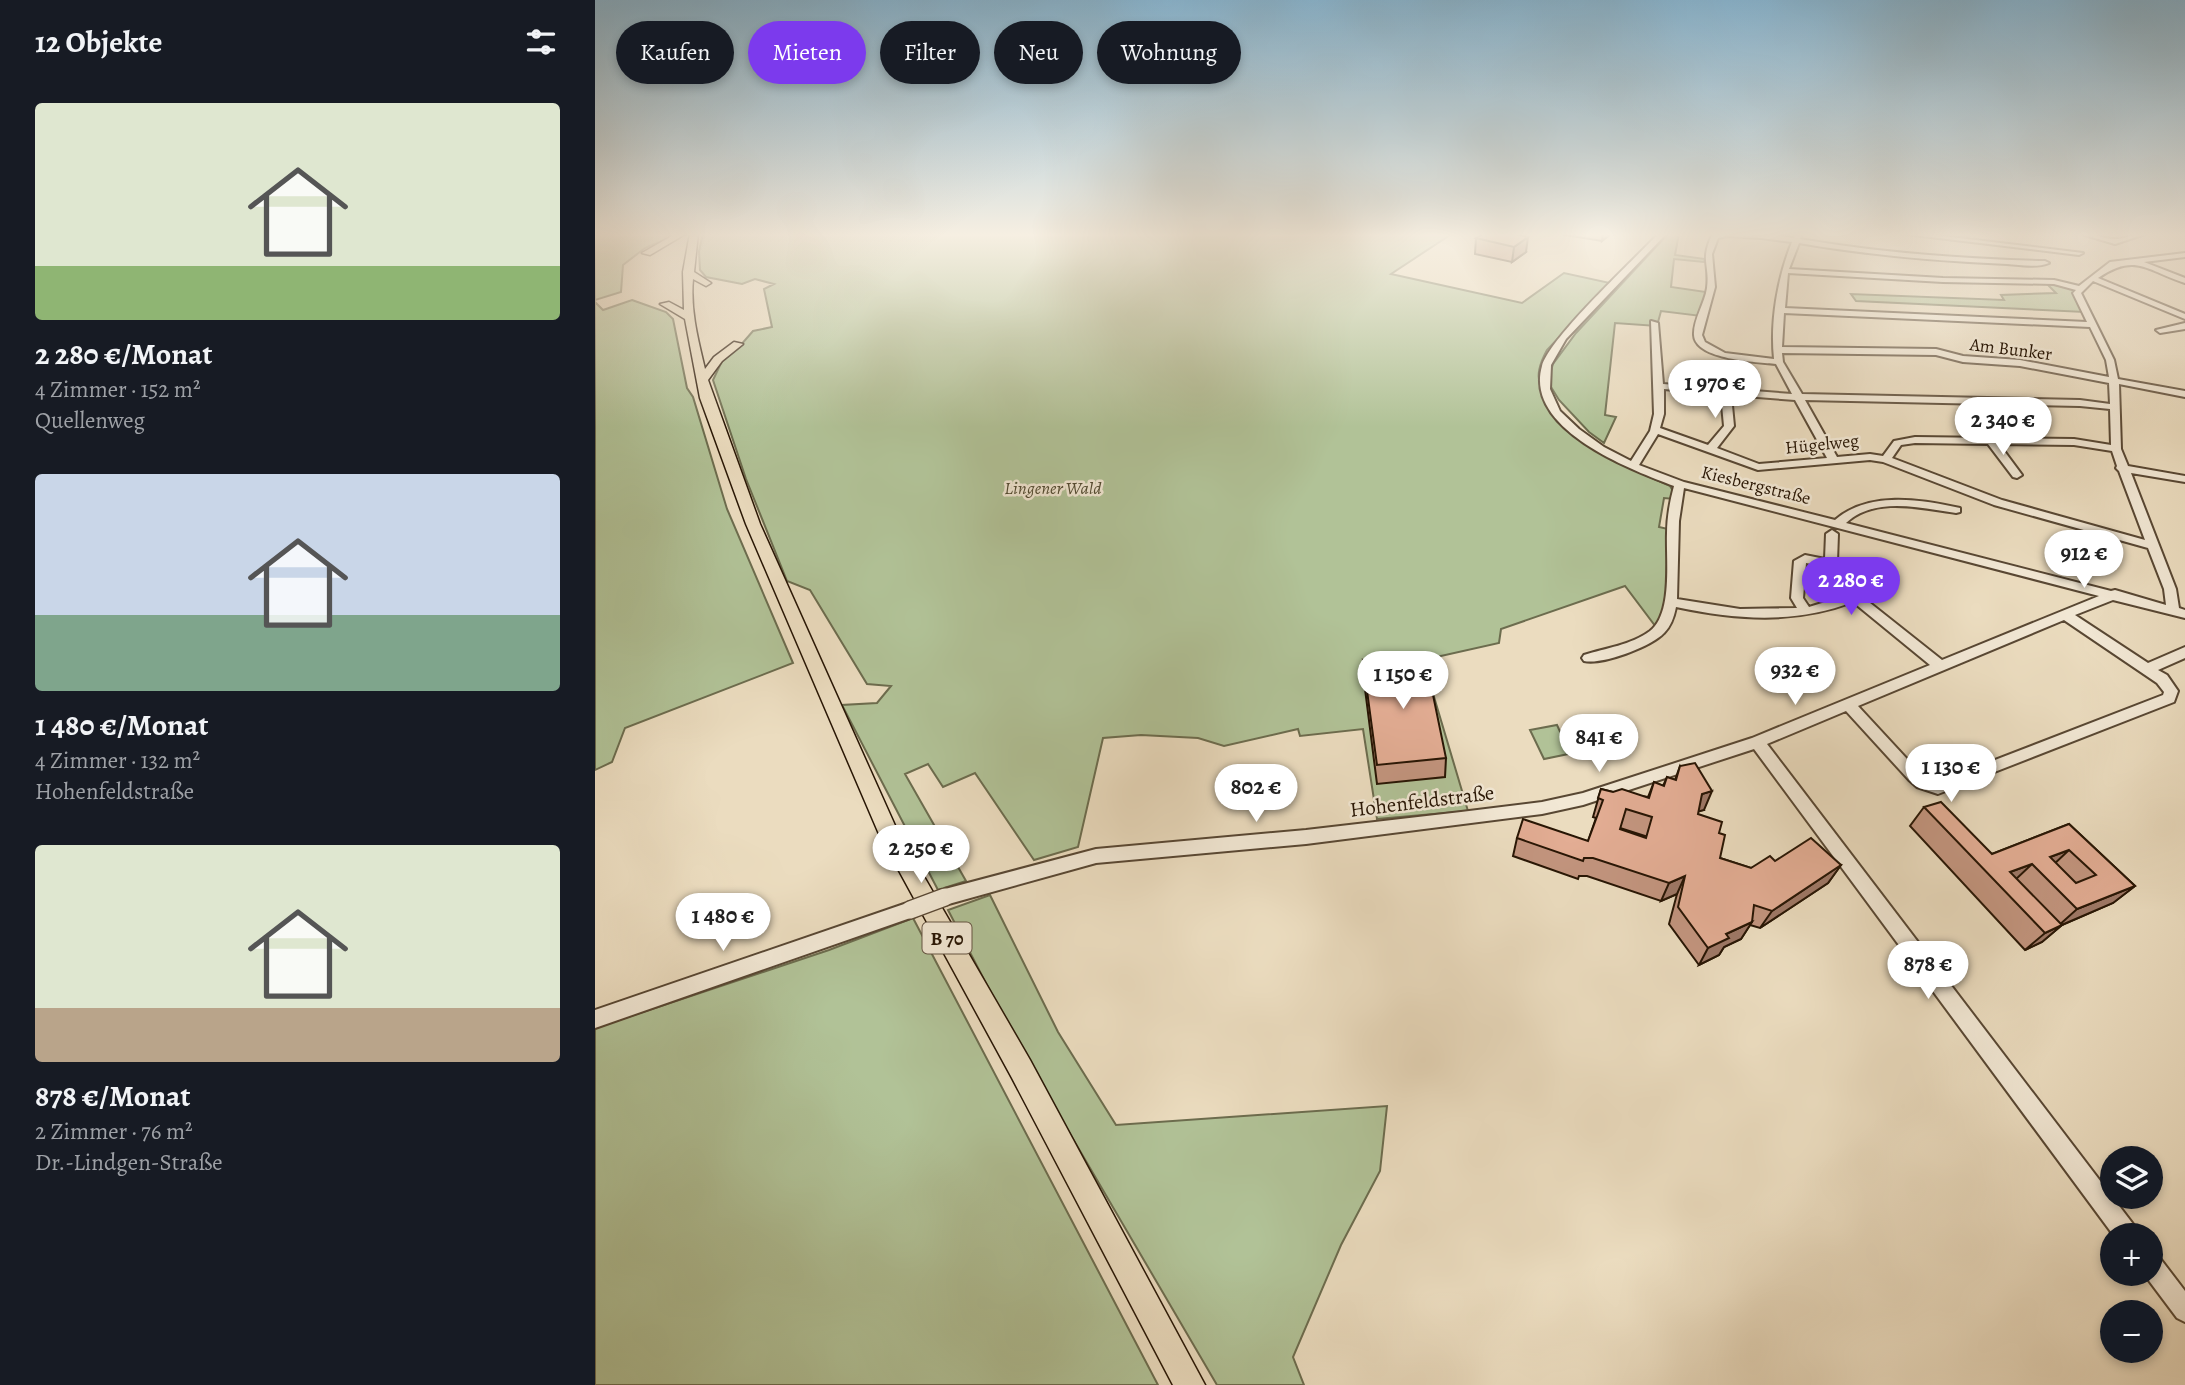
<!DOCTYPE html>
<html lang="de">
<head>
<meta charset="utf-8">
<style>
  body { margin:0; font-family:Alegreya,serif; background:#20242c; color:#f1f3f6; height:100vh; display:flex; flex-direction:column; font-size:26px; white-space:nowrap }
  * { box-sizing:border-box; margin:0 }
  p { font-size:23px; color:#9ea1a6 }
  .icon { flex:none; width:38px; height:38px; fill:none; stroke:currentColor; stroke-width:2; stroke-linecap:round; stroke-linejoin:round }
  .map { position:relative; flex:1; overflow:hidden }
  .panel { display:flex; flex-direction:column; background:#171b24; width:595px }
  .panel>* { flex:none }
  .guide { position:absolute; left:21px; top:21px; width:665px; height:63px; display:flex; gap:14px }
  .buttons { position:absolute; left:1505px; top:1146px; display:grid; gap:14px }
  .buttons a { display:grid; place-items:center; width:63px; height:63px; border-radius:50%; background:#171b24; box-shadow:0 4px 10px #0003; font-size:35px }
  .price { position:absolute; translate:-50% -60px; padding:0 16px; border-radius:24px; background:#fff; color:#222; font-size:23px; line-height:46px; filter:drop-shadow(0 2px 4px #0008) }
  .price::after { content:''; position:absolute; left:50%; top:42px; width:21px; height:16px; margin-left:-10px; background:inherit; clip-path:polygon(0 0,100% 0,50% 100%) }
  .price.selected { background:#7c3aed; color:#fff }
  ul { padding:0; list-style:none }
  li { display:grid; align-content:center; gap:14px; height:371px; padding:0 35px }
  li span { display:grid; place-items:center; height:217px; border-radius:7px; color:#555 }
  li>.icon { margin-inline-start:auto }
  span .icon { width:126px; height:126px; fill:#fffc; stroke-width:1 }
  li b { font-size:30px }
  h2 { display:flex; justify-content:space-between; align-items:center; height:84px; padding:0 35px; font-size:30px }
  .tag { padding:0 24px; border-radius:32px; background:#171b24; box-shadow:0 4px 10px #0003; font-size:24px; line-height:63px }
  .tag.selected { background:#7c3aed; color:#fff }
  main { display:flex; flex:1; min-height:0 }
  .map>svg:first-child { display:block }
</style>
</head>
<body>
<main>
<section class="panel">
<h2>12 Objekte<svg class="icon" aria-label="filters" viewBox="0 0 24 24"><path d="M4 7h16M4 17h16"/><circle cx="9" cy="7" r="2"/><circle cx="15" cy="17" r="2"/></svg></h2>
<ul>
<li><span style="background:linear-gradient(#dfe7d0 75%,#8fb573 0)"><svg class="icon" aria-label="home" viewBox="0 0 24 24"><path d="M3 11l9-7 9 7M6 9v11h12V9"/></svg></span><div><b>2 280 €/Monat</b><p>4 Zimmer · 152 m²</p><p>Quellenweg</p></div></li>
<li><span style="background:linear-gradient(#c9d6e8 65%,#7fa58c 0)"><svg class="icon" aria-label="home" viewBox="0 0 24 24"><path d="M3 11l9-7 9 7M6 9v11h12V9"/></svg></span><div><b>1 480 €/Monat</b><p>4 Zimmer · 132 m²</p><p>Hohenfeldstraße</p></div></li>
<li><span style="background:linear-gradient(#dfe7d0 75%,#b9a48a 0)"><svg class="icon" aria-label="home" viewBox="0 0 24 24"><path d="M3 11l9-7 9 7M6 9v11h12V9"/></svg></span><div><b>878 €/Monat</b><p>2 Zimmer · 76 m²</p><p>Dr.-Lindgen-Straße</p></div></li>
</ul>
</section>
<div class="map">
<svg width="1590" height="1385" viewBox="0 0 1590 1385">
  <rect width="100%" height="100%" fill="#ebdcbf"/>
  <filter id="stains"><feTurbulence type="fractalNoise" baseFrequency=".00286" numOctaves="4"/><feColorMatrix values="0 0 0 0 .2 0 0 0 0 .09 0 0 0 0 .02 0 0 0 .5 -.17"/></filter>
  <radialGradient id="worn" r=".72"><stop offset=".6" stop-color="#630" stop-opacity="0"/><stop offset="1" stop-color="#630" stop-opacity=".3"/></radialGradient>
  <!-- green -->
  <path fill="#b1c297" stroke="#6c6c4e" stroke-width="2" d="M0 233H85L50 248 28 265 26 292 0 300Z
    M108 233H858L796 274 927 303 969 273 1015 283 952 350C945 363 940 376 947 391 953 406 1006 452 1021 461 1038 470 1057 478 1075 486L1080 494 1079 499 1069 498 1064 527 1073 529C1074 557 1083 606 1061 627L1030 586 906 629 904 643 828 660 873 811 782 819 768 729 705 736 703 729 629 746 603 738 546 735 508 738 483 847 439 860 380 773 348 787 333 764 310 774 371 881 343 890 247 705 282 703 296 686 272 684 215 590 192 581 151 479 118 380 128 359 145 346 158 331 177 327 169 289 179 284 160 279 147 284 111 277 105 270 104 251Z
    M1074 233H1084L1080 255 1110 259 1109 262 1079 259 1076 287 1111 292 1106 316 1066 311 1062 326 1020 323 1010 415 1021 417 1009 443 994 432 964 400 956 387 954 377 958 364 981 333Z
    M1451 283 1478 289 1489 312 1261 301 1256 294 1409 300 1406 295 1461 293Z
    M37 300 71 312 78 319 92 388 98 397 132 509 198 663 30 728 17 762 0 770V302L8 310Z
    M1213 571 1242 577V596L1211 589Z
    M962 725 967 736 975 735 983 752 949 759 935 730Z
    M395 895 463 1032 521 1125 792 1106 785 1171 746 1245 698 1357 709 1385H622L423 1045 353 910Z
    M318 918 563 1385H0V1028L234 950Z"/>
  <g fill="none" stroke-linecap="round" stroke-linejoin="round">
    <!-- minor casing -->
    <g stroke="#584733" stroke-width="4">
      <path id="minor" d="M1064 233H1072L971 339 956 365 955 389 965 411 984 429 1009 447 1036 461 1055 431 1059 414 1056 321 1063 323 1068 384 1197 394 1181 364C1163 362 1100 360 1099 335 1098 320 1110 303 1112 288 1115 264 1105 261 1117 235 1144 229 1172 234 1199 238L1201 233H1207L1205 239C1286 253 1368 259 1450 261L1454 263C1443 268 1424 265 1412 264 1342 261 1273 255 1204 243L1194 269 1348 278 1459 280 1484 286 1515 262 1590 253V257L1549 262 1590 278V283C1552 271 1541 252 1503 278L1590 314V319L1498 281 1486 293 1519 360 1523 379 1590 391V397L1524 384 1526 449 1533 466 1590 476V482L1536 473 1581 589 1584 608 1590 610V618L1518 600 1480 615 1553 663 1590 647V658L1563 670 1572 675 1583 691 1579 702 1343 794 1322 787 1314 780 1251 711 1172 744 1541 1228 1544 1236H1519L1159 749 988 805 947 814 711 844 501 863 350 905 344 902 341 897 344 892 350 889 501 849 711 830 866 812 947 802 988 793 1157 738 1335 665 1258 602C1200 624 1142 620 1081 607 1079 617 1076 626 1069 633 1056 647 1007 665 989 661L987 658 989 655C1011 648 1036 645 1055 631 1078 613 1071 560 1072 533 1072 517 1075 501 1079 486 1034 469 929 429 947 366 955 337 1040 259 1064 233ZM1132 236 1166 238 1197 242C1183 277 1175 320 1179 359L1130 353 1110 342 1107 335 1120 287 1117 254 1123 238ZM1193 273 1348 282 1459 284 1481 290 1478 293 1492 322 1190 308ZM1189 313 1495 327 1511 360 1514 377 1425 360 1368 356 1341 349 1187 347ZM1187 353 1341 355 1368 362 1425 366 1514 383 1515 404 1485 400 1207 394 1188 362ZM1069 389 1126 394 1129 426 1113 445 1065 428 1069 414ZM1136 395 1200 400 1232 458 1164 464 1122 448 1139 426ZM1210 400 1485 406 1515 409 1516 445 1479 439 1320 437 1299 441 1288 456 1275 454 1242 457ZM1063 434 1163 470 1275 460 1288 462 1399 505 1553 548 1569 589 1571 605 1520 590 1516 591 1251 523C1280 496 1325 508 1361 513L1365 512V508C1325 499 1273 491 1240 520L1089 482 1044 465ZM1320 443 1393 444 1418 477 1422 478 1427 475 1404 444 1479 445 1517 451 1522 466 1521 468 1524 471 1550 540 1407 500 1297 458 1306 445ZM1089 488 1504 596 1347 660 1265 595 1258 572 1242 562 1243 534 1237 530 1231 534 1230 559 1210 555 1199 561 1196 598 1202 608 1145 609 1082 599 1084 521ZM1211 563 1233 567 1247 574 1253 595 1214 607 1208 598ZM1469 620 1562 683 1569 692 1568 695 1343 782 1332 778 1324 772 1263 706Z
        M1302 233H1322L1488 253 1484 255Z
        M1483 233C1496 232 1506 238 1518 239 1529 240 1541 232 1553 233L1520 244Z
        M1590 323V329L1565 333 1561 330Z
        M315 902 321 904 324 910 321 916 0 1028V1010Z
        M1556 1254 1564 1257 1590 1291V1322L1582 1318 1549 1274H1556Z"/>
    </g>
    <!-- major casing -->
    <g stroke="#271504" stroke-width="3">
      <path id="major" d="M82 233H92L55 255 47 253Z
        M95 233H103L99 272 116 283 111 286 98 279C95 309 103 340 110 369L119 357 139 342 148 344 127 361 113 380 165 524 302 830 435 1060 610 1385H578L417 1078 284 834 151 524 105 398 90 319 65 304 74 302 89 310 88 272Z"/>
    </g>
    <!-- minor -->
    <use href="#minor" fill="#f2e8d5" fill-rule="evenodd"/>
    <!-- major -->
    <use href="#major" fill="#ebdcbf" fill-rule="evenodd"/>
    <!-- minor-bridge casing -->
    <g stroke="#584733" stroke-width="20" stroke-linecap="butt">
      <path id="minor-bridge" d="M315 910 350 897"/>
    </g>
    <!-- minor-bridge -->
    <use href="#minor-bridge" stroke="#f2e8d5" stroke-width="17"/>
  </g>
  <!-- wall -->
  <path fill="#c3957f" stroke="#271504" stroke-width="2" fill-rule="evenodd" d="M890 233 931 252 917 262 880 254 881 238Z
    M958 233H1023L1021 235 1016 234 1007 241Z
    M768 661 851 758 850 777 782 784 769 681Z
    M1085 766 1109 810 1103 811V814L1124 833 1125 858 1156 868 1180 861 1246 865 1233 883 1165 928 1155 925 1146 939 1129 947 1124 955 1104 965 1074 924 1082 894 1066 901 992 876H984L983 879 918 856 922 838 993 841 1001 818 998 817 1006 789 1018 792 1053 797 1059 782 1068 786 1072 777 1080 780ZM1025 828 1050 836 1049 837 1025 829Z
    M1329 807 1397 854 1474 824 1540 886 1518 903 1467 925 1447 942 1430 950 1315 826Z"/>
  <!-- shaded-wall -->
  <path fill="#9f7968" stroke="#271504" stroke-width="2" d="M1008 233H1016L1007 241Z
    M933 237 931 252 917 262 919 247Z
    M1117 791 1109 810 1098 813 1107 794Z
    M1474 850 1455 868V857Z
    M1437 864 1418 882 1415 872Z
    M1246 865 1233 883 1165 928 1177 911Z
    M1090 876 1082 894 1066 901 1074 883Z
    M1540 886 1518 903 1462 927 1482 909Z
    M1157 922 1146 939 1129 947 1124 955 1104 965 1113 948 1131 934Z
    M1467 925 1447 942 1430 950 1450 933Z"/>
  <!-- building -->
  <path fill="#e3ad94" stroke="#271504" stroke-width="2" fill-rule="evenodd" d="M890 233H915L933 237 919 247 881 238Z
    M830 656 851 758 782 765 768 661Z
    M1100 763 1117 791 1107 794 1103 814 1127 822 1124 833 1130 835 1125 858 1156 868 1175 856 1180 861 1216 838 1246 865 1177 911 1159 905 1157 922 1131 934 1134 938 1113 948 1083 907 1090 876 1074 883 998 858H989L988 861 922 838 928 819 993 841 1008 800 1003 798 1006 789 1018 792 1027 789 1054 798 1059 782 1069 786 1072 777 1081 780 1085 766ZM1031 809 1057 817 1051 838 1025 829Z
    M1346 802 1397 854 1474 824 1540 886 1482 909 1437 864 1415 872 1467 925 1450 933 1329 807ZM1474 850 1501 875 1481 883 1455 857Z"/>
  <!-- sky -->
  <linearGradient id="sky" x2="0" y2="1"><stop stop-color="#88b7d4"/><stop offset="0.55" stop-color="#f6efe2"/><stop offset="1" stop-color="#f6efe2" stop-opacity="0"/></linearGradient>
  <rect width="1590" height="427" fill="url(#sky)"/>
  <g text-anchor="middle" stroke-width="5" stroke-linejoin="round" paint-order="stroke">
    <!-- far-street labels -->
    <g font-size="18" fill="#271504" stroke="#f2e8d5">
      <text transform="translate(1416 349) rotate(7)" y="6">Am Bunker</text>
      <text transform="translate(1227 444) rotate(-6)" y="6">Hügelweg</text>
      <text transform="translate(1161 485) rotate(14)" y="6">Kiesbergstraße</text>
    </g>
    <!-- far-park labels -->
    <g font-size="18" font-style="italic" fill="#504930" stroke="#f2e8d5">
      <text x="458" y="494">Lingener Wald</text>
    </g>
    <!-- shield labels -->
    <rect fill="#f2e8d5" stroke="#645443" stroke-width="2" x="327.5" y="922.5" width="49" height="31" rx="5"/>
    <g font-size="19" font-weight="bold" fill="#271504">
      <text x="352" y="945">B 70</text>
    </g>
    <!-- street labels -->
    <g font-size="21" fill="#271504" stroke="#f2e8d5">
      <text transform="translate(827 801) rotate(-7)" y="7">Hohenfeldstraße</text>
    </g>
  </g>
  <rect width="100%" height="100%" filter="url(#stains)"/>
  <rect width="100%" height="100%" fill="url(#worn)"/>
</svg>
<div class="buttons">
<a><svg class="icon" aria-label="layers" viewBox="0 0 24 24"><path d="M12 4l9 5-9 5-9-5zM3 14l9 5 9-5"/></svg></a>
<a>+</a>
<a>−</a>
</div>
<b class="price" style="left:1120px;top:420px">1 970 €</b>
<b class="price" style="left:1408px;top:457px">2 340 €</b>
<b class="price" style="left:1489px;top:590px">912 €</b>
<b class="price selected" style="left:1256px;top:617px">2 280 €</b>
<b class="price" style="left:1200px;top:707px">932 €</b>
<b class="price" style="left:808px;top:711px">1 150 €</b>
<b class="price" style="left:1004px;top:774px">841 €</b>
<b class="price" style="left:1356px;top:804px">1 130 €</b>
<b class="price" style="left:661px;top:824px">802 €</b>
<b class="price" style="left:326px;top:885px">2 250 €</b>
<b class="price" style="left:128px;top:953px">1 480 €</b>
<b class="price" style="left:1333px;top:1001px">878 €</b>
<div class="guide">
<a class="tag">Kaufen</a>
<a class="tag selected">Mieten</a>
<a class="tag">Filter</a>
<a class="tag">Neu</a>
<a class="tag">Wohnung</a>
</div>
</div>
</main>
</body>
</html>
